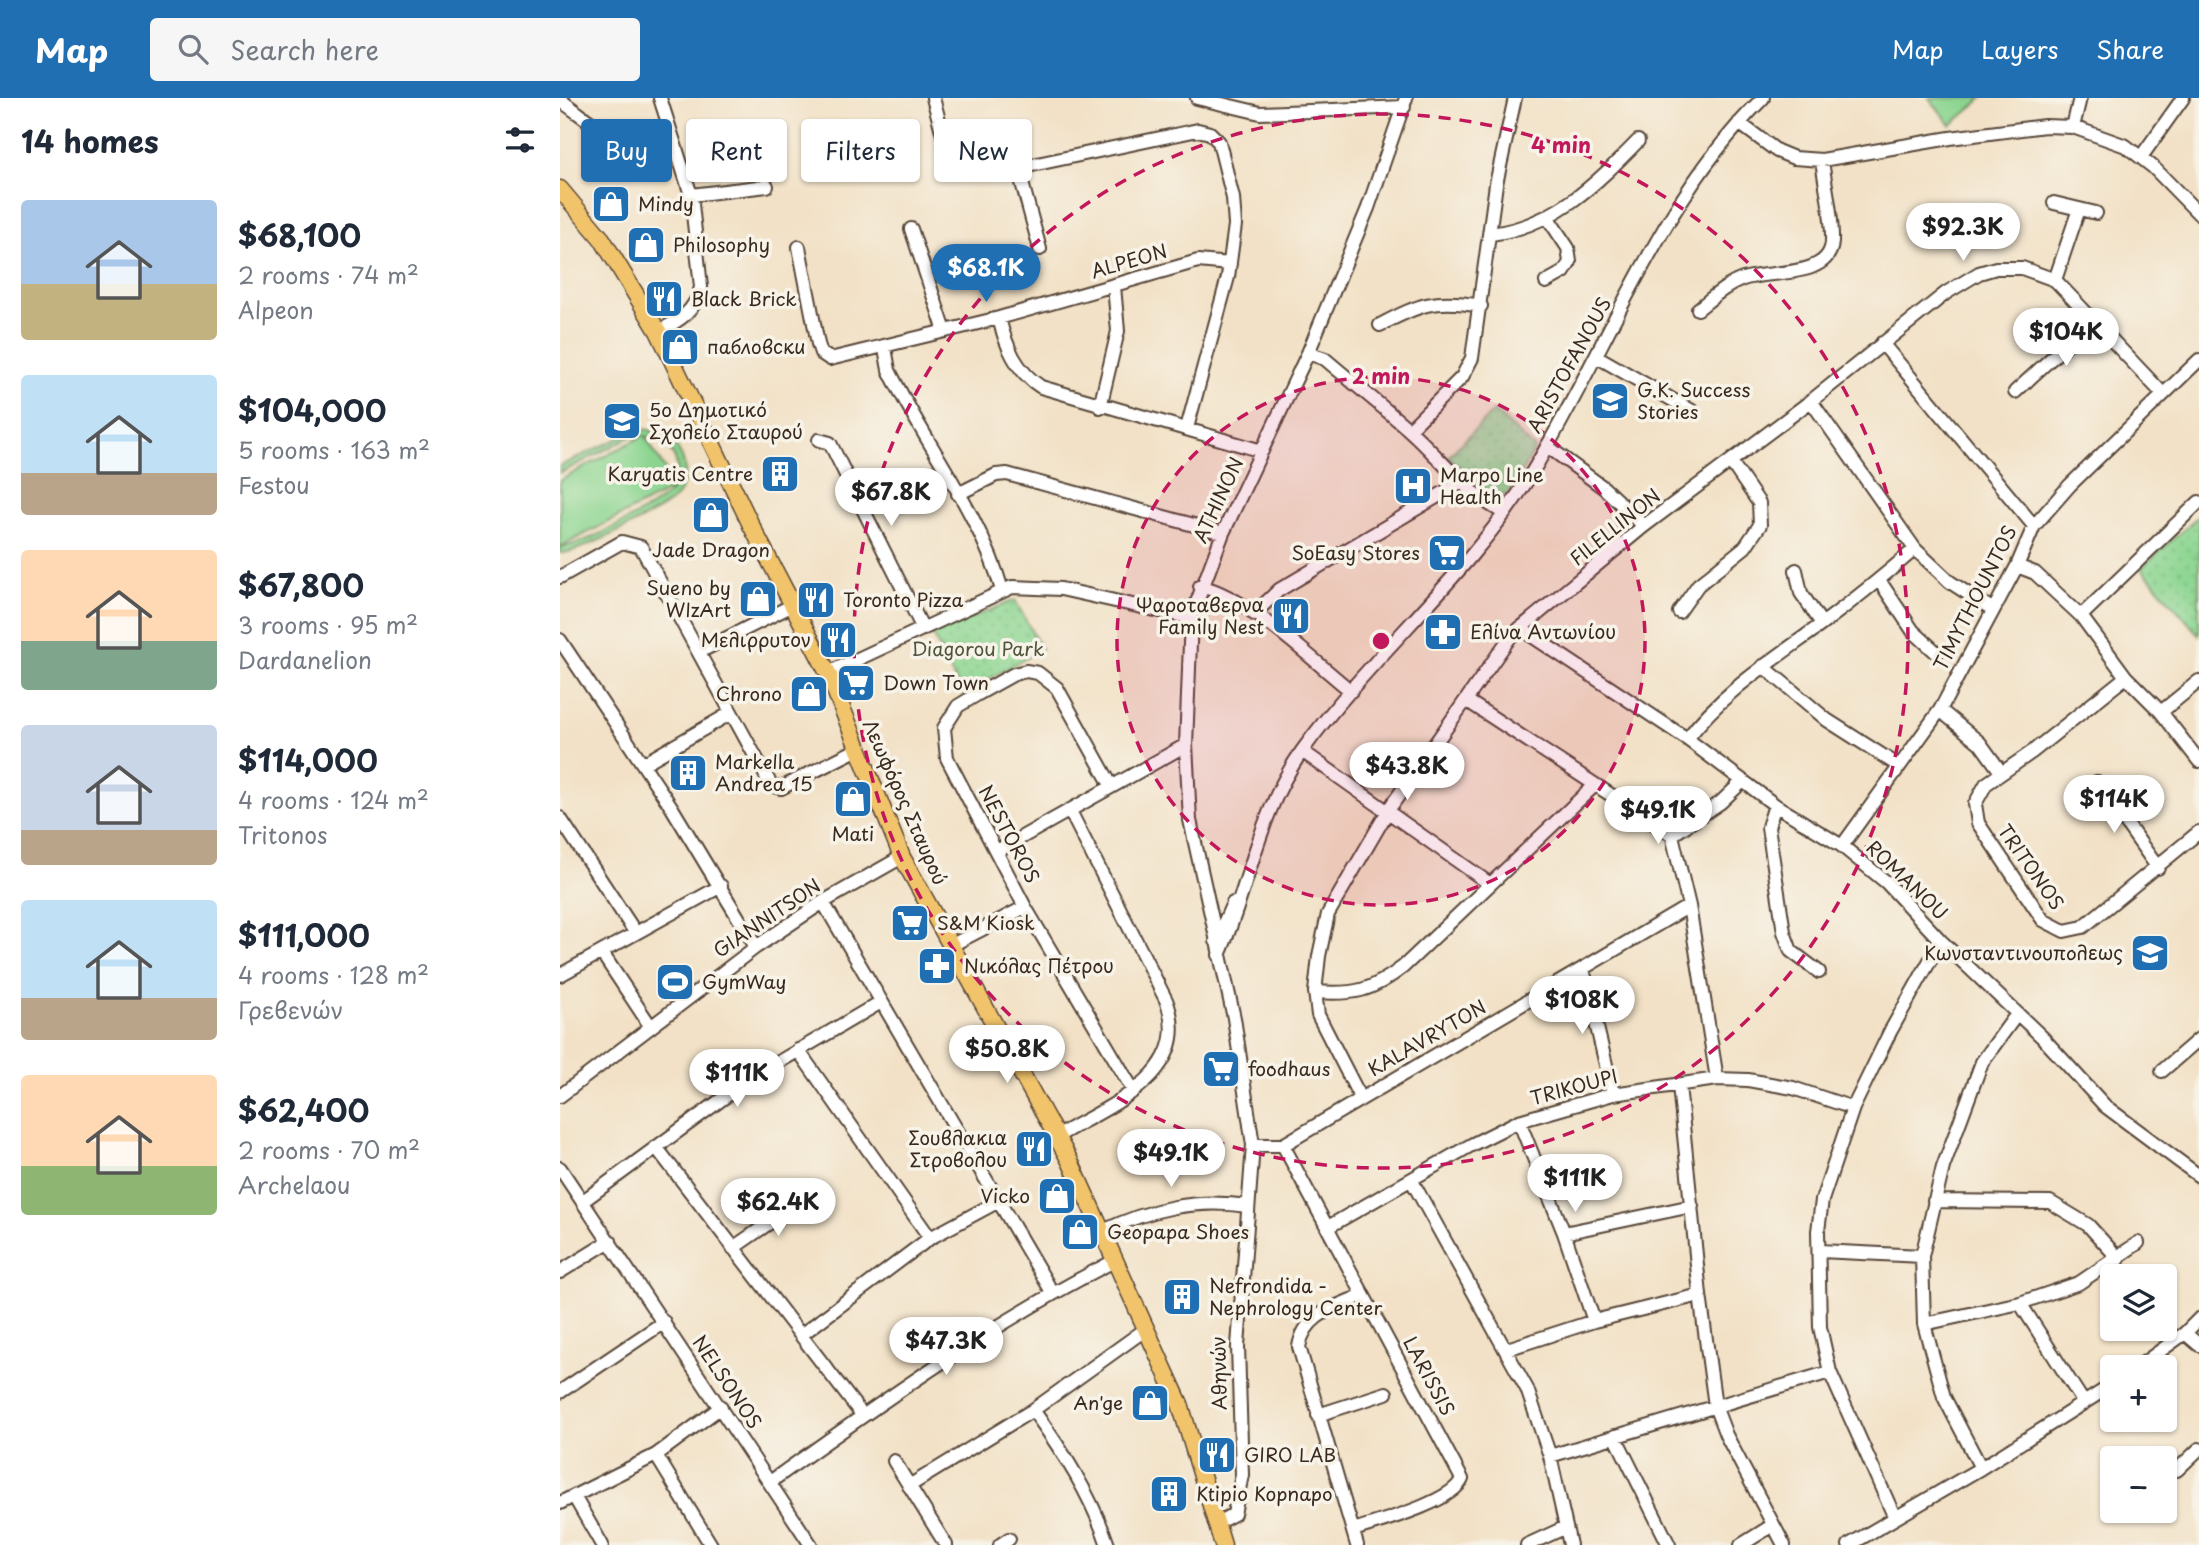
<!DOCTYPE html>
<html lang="en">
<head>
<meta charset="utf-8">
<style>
  body { margin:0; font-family:"Playpen Sans",sans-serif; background:#f6f6f7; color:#1f2937; height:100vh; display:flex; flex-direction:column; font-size:26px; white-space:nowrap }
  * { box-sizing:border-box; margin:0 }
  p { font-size:23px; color:#747a83 }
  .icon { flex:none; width:38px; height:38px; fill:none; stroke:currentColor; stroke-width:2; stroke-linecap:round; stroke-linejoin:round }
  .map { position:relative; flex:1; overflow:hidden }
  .sheet { display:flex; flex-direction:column; background:#fff; width:560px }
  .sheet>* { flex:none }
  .top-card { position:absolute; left:21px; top:21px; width:665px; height:63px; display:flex; gap:14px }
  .controls { position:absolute; left:1540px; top:1166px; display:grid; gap:14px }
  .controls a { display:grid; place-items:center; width:77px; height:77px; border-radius:7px; background:#fff; box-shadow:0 2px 5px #0004; font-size:35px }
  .price { position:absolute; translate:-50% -60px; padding:0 16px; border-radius:24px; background:#fff; color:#222; font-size:23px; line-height:46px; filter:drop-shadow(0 2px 4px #0008) }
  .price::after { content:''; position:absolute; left:50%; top:42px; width:21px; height:16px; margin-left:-10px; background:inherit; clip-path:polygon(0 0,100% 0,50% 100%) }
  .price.selected { background:#1f6fb2; color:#fff }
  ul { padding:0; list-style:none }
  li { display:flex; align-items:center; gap:21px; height:175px; padding:0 21px }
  li span { display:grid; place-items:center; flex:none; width:196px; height:140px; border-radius:7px; color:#555 }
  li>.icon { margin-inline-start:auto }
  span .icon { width:84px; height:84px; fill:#fffc; stroke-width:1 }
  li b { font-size:30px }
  h2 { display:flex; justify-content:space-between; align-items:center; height:84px; padding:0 21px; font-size:30px }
  .chip { padding:0 24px; border-radius:7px; background:#fff; box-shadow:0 2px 5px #0004; font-size:24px; line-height:63px }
  .chip.selected { background:#1f6fb2; color:#fff }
  header { display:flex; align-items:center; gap:42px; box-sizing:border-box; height:98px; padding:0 35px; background:#1f6fb2; color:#fff }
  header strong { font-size:33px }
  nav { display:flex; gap:38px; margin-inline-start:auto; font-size:24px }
  .search { width:490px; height:63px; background:#f6f6f7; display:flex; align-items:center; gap:18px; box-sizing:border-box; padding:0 24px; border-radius:7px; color:#747a83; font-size:26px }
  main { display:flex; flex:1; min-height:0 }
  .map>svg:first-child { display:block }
</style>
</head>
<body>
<header>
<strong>Map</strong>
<div class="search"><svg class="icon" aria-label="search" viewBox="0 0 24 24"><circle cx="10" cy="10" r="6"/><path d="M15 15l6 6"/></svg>Search here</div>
<nav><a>Map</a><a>Layers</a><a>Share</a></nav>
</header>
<main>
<section class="sheet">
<h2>14 homes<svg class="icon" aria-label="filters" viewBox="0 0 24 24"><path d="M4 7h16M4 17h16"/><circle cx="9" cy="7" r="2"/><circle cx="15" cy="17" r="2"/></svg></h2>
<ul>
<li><span style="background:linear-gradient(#a9c7e8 60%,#c2b280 0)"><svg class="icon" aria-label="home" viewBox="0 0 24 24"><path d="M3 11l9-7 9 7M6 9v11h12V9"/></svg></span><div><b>$68,100</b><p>2 rooms · 74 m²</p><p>Alpeon</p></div></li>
<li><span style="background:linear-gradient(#bfe0f5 70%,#b9a48a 0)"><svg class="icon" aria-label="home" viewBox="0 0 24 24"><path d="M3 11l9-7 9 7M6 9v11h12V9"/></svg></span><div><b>$104,000</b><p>5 rooms · 163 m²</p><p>Festou</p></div></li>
<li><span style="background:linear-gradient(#ffd9b3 65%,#7fa58c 0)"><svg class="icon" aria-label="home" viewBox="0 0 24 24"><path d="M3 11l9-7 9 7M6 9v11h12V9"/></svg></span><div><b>$67,800</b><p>3 rooms · 95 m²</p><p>Dardanelion</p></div></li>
<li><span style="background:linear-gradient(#c9d6e8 75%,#b9a48a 0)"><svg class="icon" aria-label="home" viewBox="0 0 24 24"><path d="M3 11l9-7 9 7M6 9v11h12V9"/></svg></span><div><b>$114,000</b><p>4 rooms · 124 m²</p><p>Tritonos</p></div></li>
<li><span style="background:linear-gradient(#bfe0f5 70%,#b9a48a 0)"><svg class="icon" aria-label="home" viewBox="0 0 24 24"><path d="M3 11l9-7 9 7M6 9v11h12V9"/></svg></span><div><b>$111,000</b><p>4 rooms · 128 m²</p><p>Γρεβενών</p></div></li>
<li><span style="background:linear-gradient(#ffd9b3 65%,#8fb573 0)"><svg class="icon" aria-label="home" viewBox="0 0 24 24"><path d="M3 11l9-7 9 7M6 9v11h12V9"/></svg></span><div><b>$62,400</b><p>2 rooms · 70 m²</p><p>Archelaou</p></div></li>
</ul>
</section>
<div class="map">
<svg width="1639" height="1447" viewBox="0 0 1639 1447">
  <defs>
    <pattern id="grass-dots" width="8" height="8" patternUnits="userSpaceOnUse" patternTransform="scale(1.75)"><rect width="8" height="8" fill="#8bd590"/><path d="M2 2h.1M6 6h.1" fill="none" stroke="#79b77c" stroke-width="1.8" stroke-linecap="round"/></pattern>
  </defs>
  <rect width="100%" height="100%" fill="#f7f3e8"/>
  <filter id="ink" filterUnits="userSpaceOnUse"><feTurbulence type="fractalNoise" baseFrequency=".0143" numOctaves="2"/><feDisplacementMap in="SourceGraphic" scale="14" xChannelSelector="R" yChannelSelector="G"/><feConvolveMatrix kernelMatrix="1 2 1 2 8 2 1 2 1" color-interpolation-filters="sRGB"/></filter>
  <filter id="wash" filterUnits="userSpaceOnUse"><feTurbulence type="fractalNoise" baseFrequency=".00686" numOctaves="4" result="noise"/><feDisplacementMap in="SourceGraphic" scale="28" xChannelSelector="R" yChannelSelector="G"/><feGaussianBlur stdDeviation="1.57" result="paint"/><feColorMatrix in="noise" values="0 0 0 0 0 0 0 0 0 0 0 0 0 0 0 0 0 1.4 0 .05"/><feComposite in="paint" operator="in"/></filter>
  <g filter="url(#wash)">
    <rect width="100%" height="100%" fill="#f2e1c6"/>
    <!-- grass -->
    <path fill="url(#grass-dots)" stroke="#638057" stroke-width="2" d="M934 313 975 351 949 396 934 400 888 359Z
      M1639 418V537L1581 470Z
      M455 502 481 551 402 596 372 536Z"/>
    <!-- garden -->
    <path fill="#8bd590" stroke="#638057" stroke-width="2" fill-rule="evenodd" d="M1369 0H1423L1391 27Z
      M78 331C112 330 140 369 116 399 105 412 17 456 0 455V382L83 338H72L0 375V368ZM85 338C110 341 123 364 115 388ZM114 390C104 406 19 450 0 449Z"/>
  </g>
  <g filter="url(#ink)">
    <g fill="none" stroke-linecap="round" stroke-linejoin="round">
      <!-- minor casing -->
      <g stroke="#564537" stroke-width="16">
        <path id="minor" d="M373 0 389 59 401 74 458 70 638 32 650 35 659 44 673 100 675 127 668 179 627 330
          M637 0 700 15 844 9
          M0 2C51 38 46 45 108 27
          M1179 25 1217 53 1234 60 1262 62 1390 40 1485 28 1513 29 1566 48 1593 69 1639 116
          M1513 29 1520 0
          M1581 59 1623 0
          M458 70 480 151
          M131 97 207 88
          M1494 105 1536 115
          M351 131 385 233
          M931 136C994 128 1035 87 1078 43
          M239 149 258 246 261 255 270 261 439 220 638 163 670 166
          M1495 182 1519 111
          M986 184 1004 174 1010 164 1008 150 988 120
          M1138 211C1152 200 1166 187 1183 181 1208 172 1270 181 1272 144 1273 118 1265 88 1262 62
          M439 220C446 248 456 273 481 289L702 353
          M820 227C860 206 875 200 921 208
          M98 233C118 224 136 213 141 189L131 97 100 0
          M1322 245 1474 428
          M325 250 329 272C364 344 420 415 442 492
          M748 255 765 261C792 284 821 307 848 331 881 360 904 395 945 415
          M1036 258 1132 313
          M1455 294 1534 221
          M1251 303 1355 451 1390 484 1432 511
          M540 309 558 233 554 188
          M849 332 902 279 912 260 936 86 955 0
          M259 342 270 345 363 531
          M987 348 1044 390 1084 428
          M398 396 436 377 447 376 663 435
          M1457 468 1475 475 1521 518 1566 579 1601 614 1639 663
          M1236 472 1241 495 1262 526
          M0 479 62 444 81 449 211 687 221 690 298 651
          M1319 482 1353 533 1377 555
          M640 488C690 500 751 561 791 593
          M1119 514 1138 487 1185 449 1200 427 1199 405 1171 364
          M694 516 719 492 900 385
          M1521 518 1639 404
          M960 530 1127 641 1215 707 1282 748 1326 784 1381 843 1482 939 1545 1008 1639 1078
          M0 542 112 710 196 849
          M139 554 233 507
          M1203 568 1267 622 1339 668
          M268 575 452 489 501 491 631 520
          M1566 579 1472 654 1426 686 1415 706 1418 725 1483 822 1504 833 1523 829 1639 734
          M906 602 1112 737 1129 808 1157 981
          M1380 612 1420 645 1441 674
          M1601 614 1639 583
          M1127 641C1163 593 1215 561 1262 526 1294 502 1325 477 1355 451
          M742 653 930 786
          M83 666 171 615
          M1537 684 1598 770
          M551 687 497 590 478 575 466 573 454 576 418 596 398 608 384 630 387 660 465 809 573 992
          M1215 707 1208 729 1224 834 1231 853 1259 874
          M0 720 75 834
          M1112 737 1161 704 1183 683
          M1282 748 1380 612 1457 468 1474 428 1510 387 1639 262
          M437 753 626 647
          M263 804 492 1194
          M656 843 673 805
          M390 848 465 809
          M42 855 91 929
          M659 857C689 790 698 715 742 653 811 557 905 481 968 381 1046 255 1096 106 1203 0
          M1023 871 1053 996
          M0 877 161 788
          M755 894C795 897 812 893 843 869L1035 687
          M238 952 370 1140
          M1602 973 1639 941
          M1119 987 1140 1197 1155 1308 1166 1337 1224 1447
          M0 998 196 849 263 804 342 759
          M801 1001 758 917 755 894 759 858 768 816 829 711 951 538 1084 428 1251 303 1386 195 1419 175 1436 170H1462L1495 182 1602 295
          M959 1023 1004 1135 1034 1223
          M498 1038C549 1007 635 976 606 902L510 713
          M693 1047H723L1129 808
          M723 1047 902 1381C893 1404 818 1424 793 1432
          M96 1049 303 1318
          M0 1070 251 1447
          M852 1083 967 1291 990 1358 1010 1447
          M23 1103 188 982 321 904
          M1374 1103 1490 1104 1528 1127 1559 1161
          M768 1129 913 1046 959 1023 1053 996 1157 981 1188 982 1233 990 1293 1010
          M543 1133C590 1111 636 1100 688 1108
          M1004 1135 1132 1108
          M173 1150 244 1101
          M1260 1153 1362 1158
          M0 1174 50 1143
          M1460 1205 1524 1305
          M1364 1226 1460 1205 1519 1185 1578 1145
          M1625 1235 1639 1247
          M241 1237 370 1140 439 1103
          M947 1251 1034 1223 1140 1197
          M1578 1269 1625 1235 1639 1221
          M0 1294 104 1224
          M473 1312C504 1355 531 1397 548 1447
          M758 1317 826 1295
          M1055 1338 1109 1447
          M96 1357 151 1447
          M990 1358 1270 1274
          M334 1363 386 1447
          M1421 1370 1384 1299 1364 1226 1362 1158 1383 1069 1422 964 1457 916
          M1617 1372 1639 1351
          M210 1384C324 1302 431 1226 556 1162
          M349 1388 473 1312 586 1231
          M15 1400 42 1447
          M0 1405 96 1357 161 1309
          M1335 1420 1270 1274 1260 1229 1258 1133 1262 1102 1293 1010 1330 934 1381 843
          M657 1425 674 1416 682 1377 678 1248 693 1047 674 920 630 722 626 647 631 520 663 435 748 255 808 110 846 0
          M440 1447 449 1441
          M797 1447 739 1249C744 1216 776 1209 803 1197
          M967 1447 1004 1430
          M1181 1447 1213 1427
          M1289 1447 1421 1370 1552 1287"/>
      </g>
      <!-- major casing -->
      <g stroke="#564537" stroke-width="19">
        <path id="major" d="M0 91 42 141 98 233 191 427 268 575 342 759 510 1063 620 1306 663 1447"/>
      </g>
      <!-- minor -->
      <use href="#minor" stroke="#fff" stroke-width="12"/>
      <!-- major -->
      <use href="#major" stroke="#f1c36a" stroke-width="16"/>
    </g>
  </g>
  <!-- distance rings -->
  <circle cx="821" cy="543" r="264" fill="#c2185b" fill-opacity=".12"/>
  <g fill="none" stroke="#c2185b" stroke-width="3.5" stroke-dasharray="12 9">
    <circle cx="821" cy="543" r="264"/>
    <circle cx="821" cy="543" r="527"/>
  </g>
  <!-- icons -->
  <defs>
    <g id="shop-square" transform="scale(2.0125)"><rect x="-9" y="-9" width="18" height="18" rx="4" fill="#1f6fb2" stroke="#f7f3e8"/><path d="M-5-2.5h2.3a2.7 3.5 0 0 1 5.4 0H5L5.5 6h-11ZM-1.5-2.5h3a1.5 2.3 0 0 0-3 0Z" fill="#fff"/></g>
    <g id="restaurant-square" transform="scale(2.0125)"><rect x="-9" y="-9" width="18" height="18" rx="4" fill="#1f6fb2" stroke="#f7f3e8"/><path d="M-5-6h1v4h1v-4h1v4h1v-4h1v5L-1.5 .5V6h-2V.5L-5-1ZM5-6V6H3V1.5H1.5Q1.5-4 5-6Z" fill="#fff"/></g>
    <g id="school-square" transform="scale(2.0125)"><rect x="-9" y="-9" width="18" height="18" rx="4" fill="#1f6fb2" stroke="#f7f3e8"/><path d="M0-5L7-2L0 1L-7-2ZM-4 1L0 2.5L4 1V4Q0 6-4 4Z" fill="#fff"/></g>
    <g id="building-square" transform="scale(2.0125)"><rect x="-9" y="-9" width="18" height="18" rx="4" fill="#1f6fb2" stroke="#f7f3e8"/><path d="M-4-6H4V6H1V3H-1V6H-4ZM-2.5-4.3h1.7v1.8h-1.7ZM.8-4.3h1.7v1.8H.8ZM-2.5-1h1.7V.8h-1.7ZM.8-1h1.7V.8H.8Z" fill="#fff"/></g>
    <g id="hospital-square" transform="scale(2.0125)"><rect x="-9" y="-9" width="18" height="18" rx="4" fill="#1f6fb2" stroke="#f7f3e8"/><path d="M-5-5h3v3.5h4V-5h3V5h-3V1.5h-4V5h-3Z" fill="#fff"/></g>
    <g id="supermarket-square" transform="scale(2.0125)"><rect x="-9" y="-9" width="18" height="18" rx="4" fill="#1f6fb2" stroke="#f7f3e8"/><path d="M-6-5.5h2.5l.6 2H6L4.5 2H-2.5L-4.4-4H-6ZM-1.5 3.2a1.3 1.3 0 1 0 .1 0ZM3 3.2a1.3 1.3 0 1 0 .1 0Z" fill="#fff"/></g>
    <g id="pharmacy-square" transform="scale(2.0125)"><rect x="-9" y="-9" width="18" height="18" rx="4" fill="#1f6fb2" stroke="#f7f3e8"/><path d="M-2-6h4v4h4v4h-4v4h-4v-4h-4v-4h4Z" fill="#fff"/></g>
    <g id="stadium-square" transform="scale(2.0125)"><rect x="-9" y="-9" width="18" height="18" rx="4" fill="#1f6fb2" stroke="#f7f3e8"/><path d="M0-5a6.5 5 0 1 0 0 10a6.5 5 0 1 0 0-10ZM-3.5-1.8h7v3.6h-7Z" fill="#fff"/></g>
  </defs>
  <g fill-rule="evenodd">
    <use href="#shop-square" x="51" y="106"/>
    <use href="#shop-square" x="86" y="147"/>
    <use href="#restaurant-square" x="104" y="201"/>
    <use href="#shop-square" x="120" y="249"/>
    <use href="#school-square" x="1050" y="303"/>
    <use href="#school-square" x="62" y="323"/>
    <use href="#building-square" x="220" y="376"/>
    <use href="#hospital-square" x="853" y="388"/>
    <use href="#shop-square" x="151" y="417"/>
    <use href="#supermarket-square" x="887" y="455"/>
    <use href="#shop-square" x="198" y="501"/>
    <use href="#restaurant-square" x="256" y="502"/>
    <use href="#restaurant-square" x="731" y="518"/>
    <use href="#pharmacy-square" x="883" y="534"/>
    <use href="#restaurant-square" x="278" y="542"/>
    <use href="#supermarket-square" x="296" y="585"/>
    <use href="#shop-square" x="249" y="596"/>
    <use href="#building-square" x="128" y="675"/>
    <use href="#shop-square" x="293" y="701"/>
    <use href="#supermarket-square" x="350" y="825"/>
    <use href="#school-square" x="1590" y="855"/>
    <use href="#pharmacy-square" x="377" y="868"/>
    <use href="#stadium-square" x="115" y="884"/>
    <use href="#supermarket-square" x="661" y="971"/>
    <use href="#restaurant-square" x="474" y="1051"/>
    <use href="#shop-square" x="497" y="1098"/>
    <use href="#shop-square" x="520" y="1134"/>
    <use href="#building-square" x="622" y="1199"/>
    <use href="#shop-square" x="590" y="1305"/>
    <use href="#restaurant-square" x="657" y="1357"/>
    <use href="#building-square" x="609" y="1396"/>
  </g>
  <g text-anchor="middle" stroke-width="7" stroke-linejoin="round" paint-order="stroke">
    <!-- poi labels -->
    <g font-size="19" fill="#3b2a1e" stroke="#f7f3e8" text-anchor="start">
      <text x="78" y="113">Mindy</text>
      <text x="113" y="154">Philosophy</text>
      <text x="131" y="208">Black Brick</text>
      <text x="147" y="256">пабловски</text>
      <text x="1077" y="299">G.K. Success<tspan x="1077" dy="22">Stories</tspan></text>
      <text x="89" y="319">5ο Δημοτικό<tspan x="89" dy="22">Σχολείο Σταυρού</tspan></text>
      <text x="193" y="383" text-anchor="end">Karyatis Centre</text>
      <text x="880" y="384">Marpo Line<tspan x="880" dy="22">Health</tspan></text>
      <text x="151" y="459" text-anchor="middle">Jade Dragon</text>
      <text x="860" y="462" text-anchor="end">SoEasy Stores</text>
      <text x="171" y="497" text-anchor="end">Sueno by<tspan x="171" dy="22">WIzArt</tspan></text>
      <text x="283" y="509">Toronto Pizza</text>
      <text x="704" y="514" text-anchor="end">Ψαροταβερνα<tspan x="704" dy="22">Family Nest</tspan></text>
      <text x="910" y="541">Ελίνα Αντωνίου</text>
      <text x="251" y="549" text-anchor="end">Μελιρρυτον</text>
      <text x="323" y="592">Down Town</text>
      <text x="222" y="603" text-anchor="end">Chrono</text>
      <text x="155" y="671">Markella<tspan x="155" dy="22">Andrea 15</tspan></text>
      <text x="293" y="743" text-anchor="middle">Mati</text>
      <text x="377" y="832">S&amp;M Kiosk</text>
      <text x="1563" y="862" text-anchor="end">Κωνσταντινουπολεως</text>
      <text x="404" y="875">Νικόλας Πέτρου</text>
      <text x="142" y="891">GymWay</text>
      <text x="688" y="978">foodhaus</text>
      <text x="447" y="1047" text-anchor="end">Σουβλακια<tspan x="447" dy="22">Στροβολου</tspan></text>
      <text x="470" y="1105" text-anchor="end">Vicko</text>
      <text x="547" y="1141">Geopapa Shoes</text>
      <text x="649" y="1195">Nefrondida -<tspan x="649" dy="22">Nephrology Center</tspan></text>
      <text x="563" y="1312" text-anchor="end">An'ge</text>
      <text x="684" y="1364">GIRO LAB</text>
      <text x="636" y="1403">Ktipio Kopnapo</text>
    </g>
    <!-- street labels -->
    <g font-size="19" fill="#3b2a1e" stroke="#f7f3e8">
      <text transform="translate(569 163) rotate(-16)" y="7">ALPEON</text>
      <text transform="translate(1009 267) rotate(-61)" y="7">ARISTOFANOUS</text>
      <text transform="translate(658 402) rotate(-65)" y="7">ATHINON</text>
      <text transform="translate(1055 429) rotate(-39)" y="7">FILELLINON</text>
      <text transform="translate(1415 500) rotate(-63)" y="7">TIMYTHOUNTOS</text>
      <text transform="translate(345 704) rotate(66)" y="7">Λεωφόρος Σταυρού</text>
      <text transform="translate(449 736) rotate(62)" y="7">NESTOROS</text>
      <text transform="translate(1471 769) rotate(55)" y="7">TRITONOS</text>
      <text transform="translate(1347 782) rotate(44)" y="7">ROMANOU</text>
      <text transform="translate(207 820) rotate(-34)" y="7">GIANNITSON</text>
      <text transform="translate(867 940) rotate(-30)" y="7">KALAVRYTON</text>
      <text transform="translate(1014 989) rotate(-15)" y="7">TRIKOUPI</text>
      <text transform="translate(659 1275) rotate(-91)" y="7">Αθηνών</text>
      <text transform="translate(869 1278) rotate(62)" y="7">LARISSIS</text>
      <text transform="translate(167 1284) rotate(56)" y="7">NELSONOS</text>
    </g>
    <!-- park labels -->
    <g font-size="19" fill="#4f553a" stroke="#f7f3e8">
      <text x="418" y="558">Diagorou Park</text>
    </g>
  </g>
  <circle cx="821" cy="543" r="10" fill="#c2185b" stroke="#f7f3e8" stroke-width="3.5"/>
  <g font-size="21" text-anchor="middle" font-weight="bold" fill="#c2185b" stroke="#f7f3e8" stroke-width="7" stroke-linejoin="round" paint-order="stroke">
    <text x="1001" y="55">4 min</text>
    <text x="821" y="286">2 min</text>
  </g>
</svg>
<div class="controls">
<a><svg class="icon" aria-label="layers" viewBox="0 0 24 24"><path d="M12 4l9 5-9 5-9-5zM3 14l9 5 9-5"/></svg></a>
<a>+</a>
<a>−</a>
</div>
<b class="price" style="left:1403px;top:165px">$92.3K</b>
<b class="price selected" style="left:426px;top:206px">$68.1K</b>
<b class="price" style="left:1506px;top:270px">$104K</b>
<b class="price" style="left:331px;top:430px">$67.8K</b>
<b class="price" style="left:847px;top:704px">$43.8K</b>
<b class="price" style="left:1554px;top:737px">$114K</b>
<b class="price" style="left:1098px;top:748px">$49.1K</b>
<b class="price" style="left:1022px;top:938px">$108K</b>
<b class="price" style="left:447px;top:987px">$50.8K</b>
<b class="price" style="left:177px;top:1011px">$111K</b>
<b class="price" style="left:611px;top:1091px">$49.1K</b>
<b class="price" style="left:1015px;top:1116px">$111K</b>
<b class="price" style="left:218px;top:1140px">$62.4K</b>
<b class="price" style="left:386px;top:1279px">$47.3K</b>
<div class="top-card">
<a class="chip selected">Buy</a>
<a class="chip">Rent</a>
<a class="chip">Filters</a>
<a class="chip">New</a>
</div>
</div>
</main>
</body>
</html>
